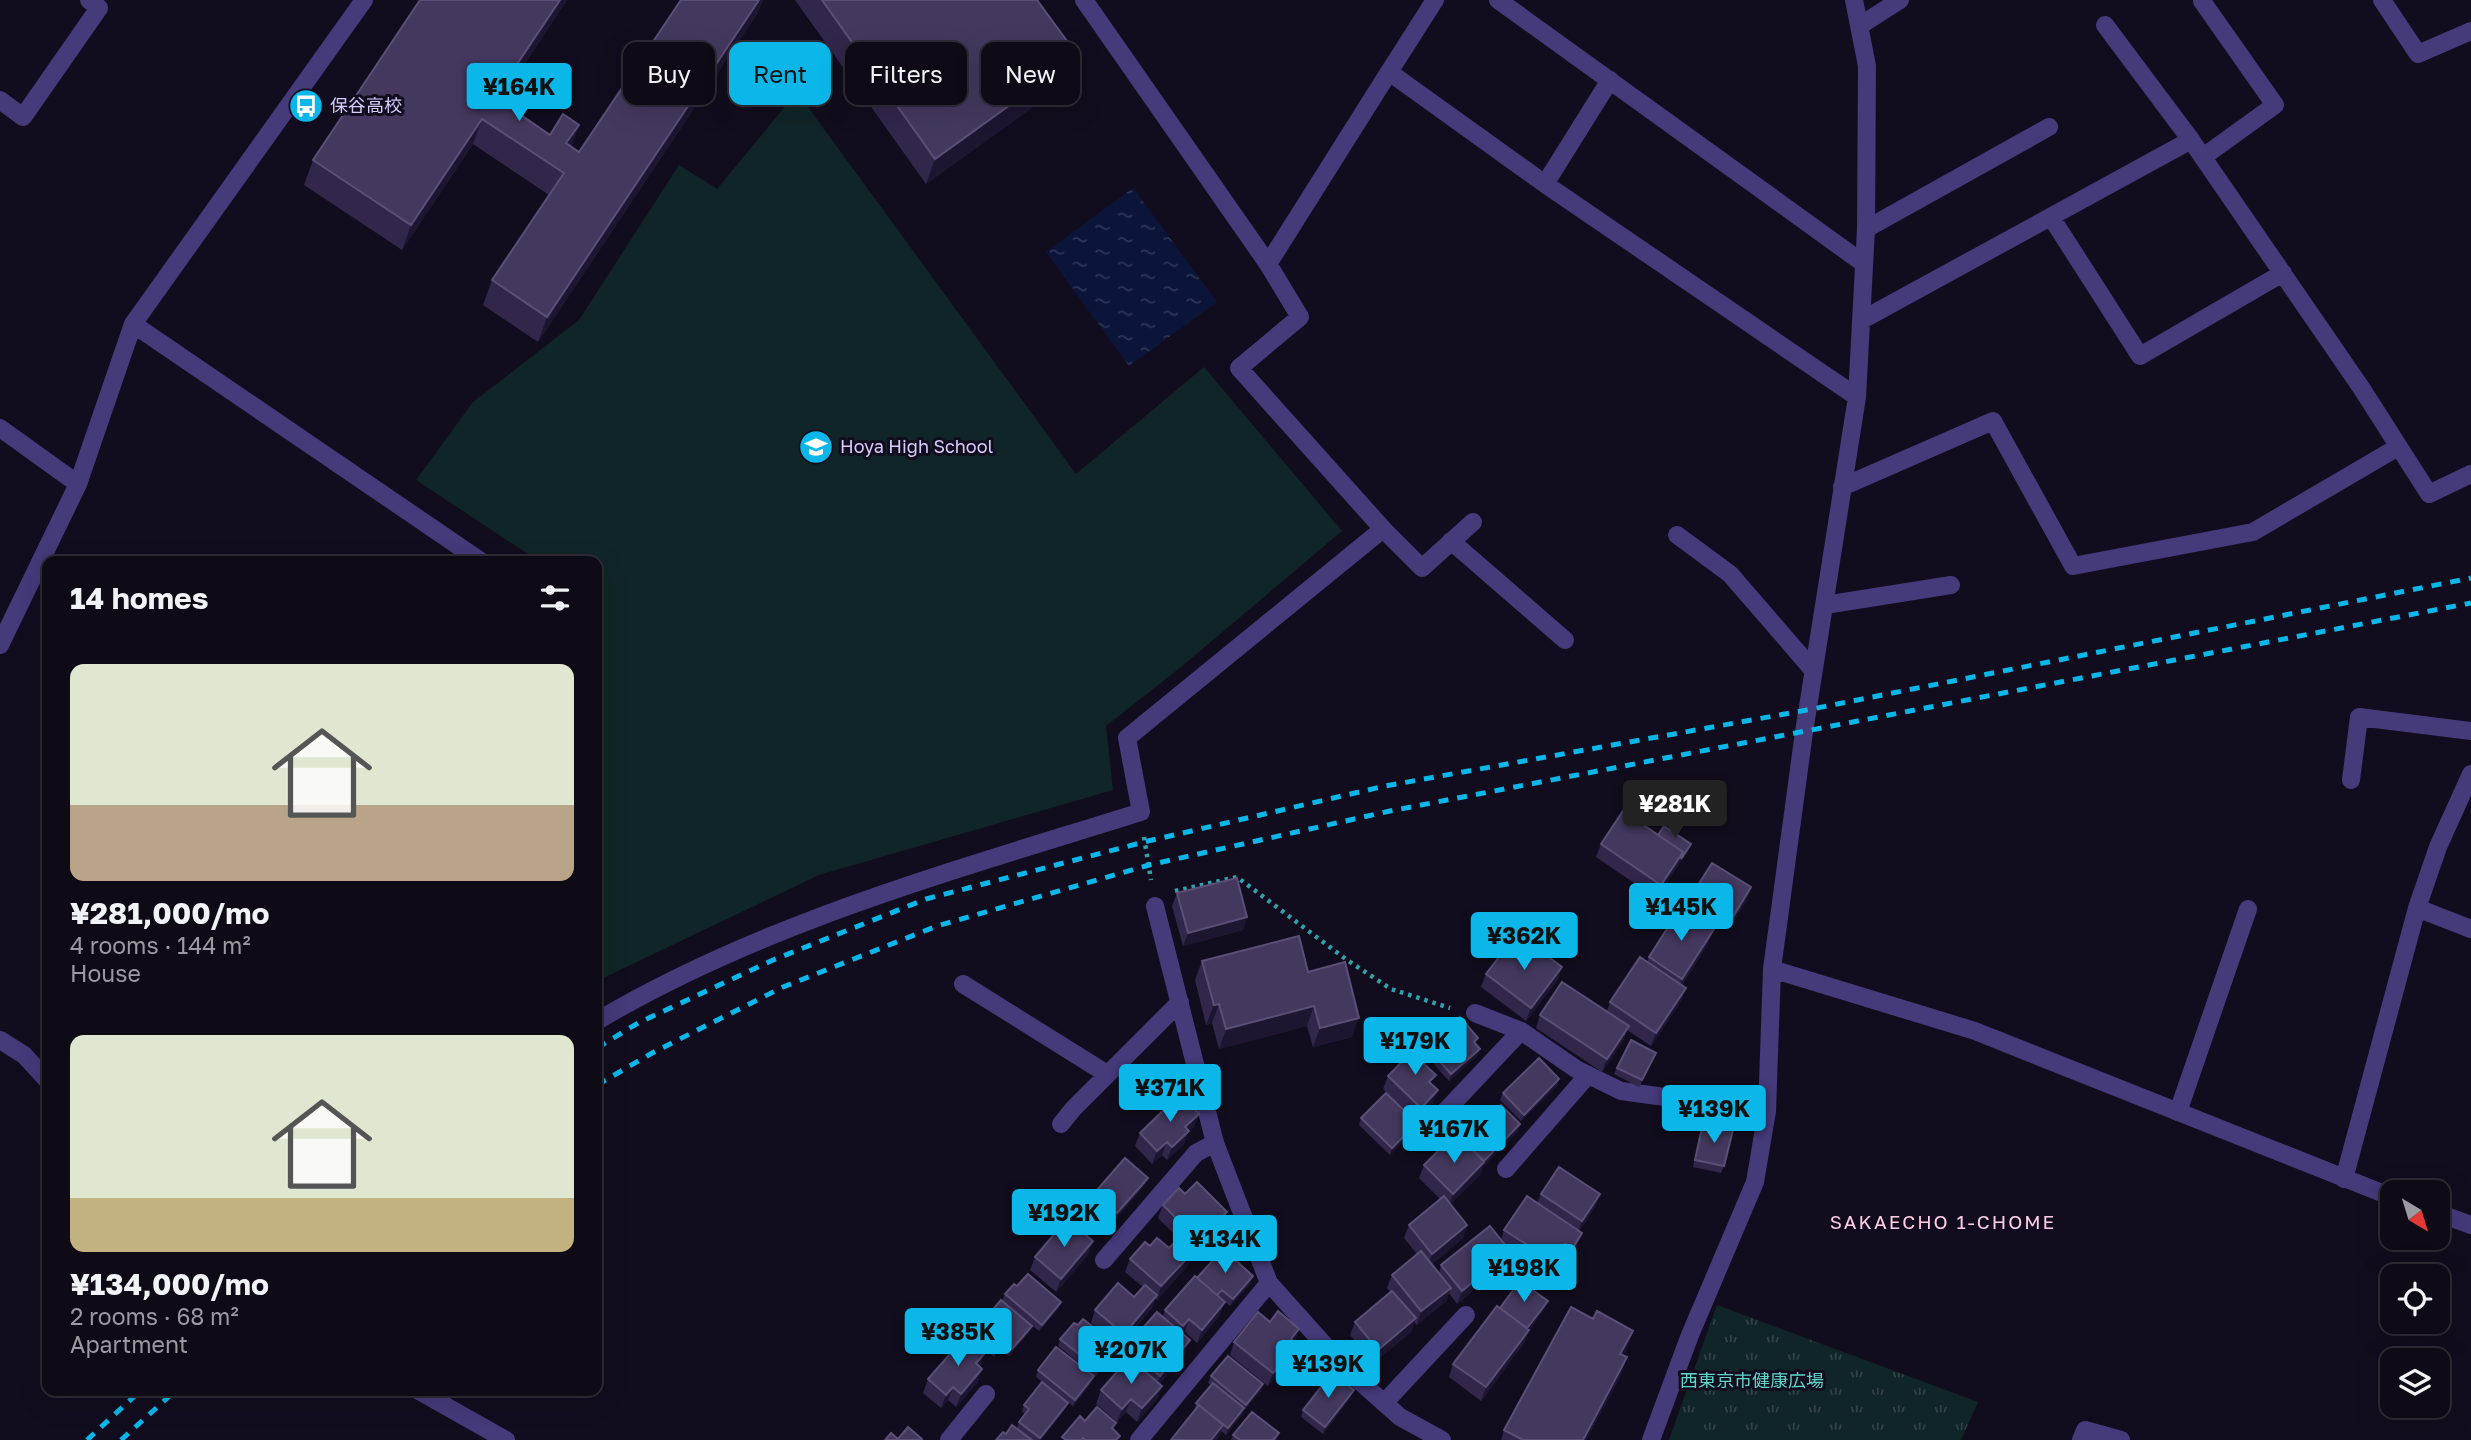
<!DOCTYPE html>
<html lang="en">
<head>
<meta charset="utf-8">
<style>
  body { margin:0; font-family:"Golos Text","Noto Sans JP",sans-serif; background:#1c1823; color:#f1f3f6; height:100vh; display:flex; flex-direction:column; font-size:26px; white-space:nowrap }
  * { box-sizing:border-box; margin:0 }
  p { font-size:23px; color:#9b9aa1 }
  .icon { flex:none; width:38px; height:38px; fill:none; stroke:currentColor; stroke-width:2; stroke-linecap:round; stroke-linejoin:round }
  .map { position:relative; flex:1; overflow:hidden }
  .drawer { position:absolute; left:42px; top:556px; width:560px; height:840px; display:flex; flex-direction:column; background:#0e0a16; border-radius:14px; box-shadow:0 7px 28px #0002,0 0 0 2px #2e2b35 }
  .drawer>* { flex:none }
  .hud { position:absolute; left:623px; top:42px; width:665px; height:63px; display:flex; gap:14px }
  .needle { width:46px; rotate:142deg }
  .buttons { position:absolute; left:2380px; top:1180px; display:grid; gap:14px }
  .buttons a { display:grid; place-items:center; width:70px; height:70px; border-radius:14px; background:#0e0a16; box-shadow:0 7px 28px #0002,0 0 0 2px #2e2b35; font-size:35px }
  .price { position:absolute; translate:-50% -60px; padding:0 16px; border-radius:7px; background:#0bb6e9; color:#111; font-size:23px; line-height:46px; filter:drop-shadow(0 2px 4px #0008) }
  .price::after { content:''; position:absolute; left:50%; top:42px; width:21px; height:16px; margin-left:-10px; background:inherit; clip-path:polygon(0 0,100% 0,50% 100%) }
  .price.active { background:#222; color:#fff }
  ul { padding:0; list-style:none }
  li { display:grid; align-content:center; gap:14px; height:371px; padding:0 28px }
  li span { display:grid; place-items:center; height:217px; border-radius:14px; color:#555 }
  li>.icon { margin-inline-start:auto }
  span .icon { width:126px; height:126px; fill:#fffc; stroke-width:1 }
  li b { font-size:30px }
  h2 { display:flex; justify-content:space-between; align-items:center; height:84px; padding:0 28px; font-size:30px }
  .tag { padding:0 24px; border-radius:14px; background:#0e0a16; box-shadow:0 7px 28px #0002,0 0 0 2px #2e2b35; font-size:24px; line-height:63px }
  .tag.active { background:#0bb6e9; color:#111 }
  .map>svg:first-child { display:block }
</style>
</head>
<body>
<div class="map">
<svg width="2471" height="1440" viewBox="0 0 2471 1440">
  <defs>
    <pattern id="park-tufts" width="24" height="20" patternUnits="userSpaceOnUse" patternTransform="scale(1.75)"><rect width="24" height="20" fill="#102527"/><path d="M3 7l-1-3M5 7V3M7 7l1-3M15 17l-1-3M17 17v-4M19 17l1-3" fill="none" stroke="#324347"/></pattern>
    <pattern id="water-ripples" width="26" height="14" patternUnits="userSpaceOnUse" patternTransform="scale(1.75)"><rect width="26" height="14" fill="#0b1539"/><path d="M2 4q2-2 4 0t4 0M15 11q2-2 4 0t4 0" fill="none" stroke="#2e3657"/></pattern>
  </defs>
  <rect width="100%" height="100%" fill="#120d1e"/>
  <!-- green -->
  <path fill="#102527" d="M797 92 1076 474 1204 367 1342 531 1181 667 1106 726 1113 790 819 875 597 981V562H540L416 480 473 402 579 320 679 165 717 189Z"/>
  <!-- park -->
  <path fill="url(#park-tufts)" d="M1717 1305 1978 1402 1961 1440H1669Z"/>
  <!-- water -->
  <path fill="url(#water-ripples)" d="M1133 188 1217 302 1129 366 1046 252Z"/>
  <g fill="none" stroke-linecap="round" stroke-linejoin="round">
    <!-- path -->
    <path stroke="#33a1aa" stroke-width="4.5" stroke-dasharray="3.5 5" stroke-linecap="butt" d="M1144 837 1151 880
      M1175 891 1237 877 1347 960 1391 989 1450 1008"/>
    <!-- service -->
    <path stroke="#453a7a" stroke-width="18" d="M2202 1 2275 105 2203 157
      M1861 25 1900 0
      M2105 25 2191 140
      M1866 229 2049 127
      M1677 535 1730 574 1813 670
      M1825 605 1951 585
      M2178 1112 2248 909
      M1440 1117 1521 1031
      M1506 1169 1588 1075
      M1104 1260 1196 1153 1215 1143
      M1384 1403 1466 1315
      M949 1440 986 1394"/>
    <!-- minor -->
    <path stroke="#453a7a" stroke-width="18" d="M1435 0 1389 72 1545 184 1857 397
      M1498 0 1863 263
      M2382 0 2418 54 2471 31
      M0 100 23 117 99 8 89 0
      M1545 184 1610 80
      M2051 217 2140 356 2283 273
      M1268 264 1389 72
      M1862 320 2191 140 2362 389 2429 494 2471 474
      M133 324 482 562
      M0 428 78 484
      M1842 487 1993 421 2073 566 2253 532 2398 447
      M1383 529 1422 568 1473 522
      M1451 541 1565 640
      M0 645 78 484 133 324 364 0
      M2351 780 2359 717 2471 731
      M1155 906 1215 1143 1269 1283 1346 1369 1400 1417 1442 1440
      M2417 908 2438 847 2471 774
      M1772 969 1975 1031 2392 1197
      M963 984 1107 1074
      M1475 1013 1521 1031 1576 1069 1621 1091 1767 1111
      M597 1021C764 922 956 870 1141 812L1127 738 1383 529 1239 368 1300 317 1268 264 1084 0
      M0 1040 24 1055 47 1080
      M1061 1124 1073 1109 1180 1002
      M2344 1179 2417 908 2471 929
      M2438 1213 2471 1225
      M419 1391 506 1440
      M1139 1440 1269 1283
      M1651 1440 1690 1335 1755 1182 1767 1111 1772 969 1804 732 1857 397 1866 229 1867 66 1854 0
      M2081 1440 2085 1430 2121 1440"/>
    <!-- rail -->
    <path stroke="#0bb6e9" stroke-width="5" stroke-dasharray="10 9" stroke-linecap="butt" d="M597 1048 638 1023 773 960 926 899 1144 842 1385 786 1807 710 2471 578
      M597 1085 654 1052 783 987 937 926 1149 865 1390 811 2471 603
      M87 1440 140 1391
      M121 1440 175 1391"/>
  </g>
  <!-- wall -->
  <path fill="#32264b" d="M420 0H567L500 101 550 135 579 125 571 147 579 152 681 0H763L757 14 538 342 483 305 492 280 549 195 473 144 402 250 304 185 313 160Z
    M795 0H1037L1078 56 1069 81 926 184Z
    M1658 835 1688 851 1656 898 1596 857 1601 844Z
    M1177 893 1247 917 1243 930 1183 946 1172 906Z
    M1693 893 1747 900 1728 930 1688 906Z
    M1709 942 1682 985 1681 1001 1651 1046 1627 1030 1624 1039 1602 1072 1536 1028 1540 1015 1607 1011 1610 1002 1647 962 1649 957Z
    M1202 961 1308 972 1352 1037 1313 1047 1307 1026 1219 1049 1212 1023 1206 1025 1195 980Z
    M1486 974 1558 980 1526 1021 1481 987Z
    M1435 1038 1476 1045 1477 1056 1449 1081 1431 1061 1433 1054 1437 1050 1433 1045Z
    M1432 1056 1428 1068 1432 1085 1433 1103 1416 1121 1383 1089 1388 1076Z
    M1653 1060 1639 1087 1614 1074 1617 1068Z
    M1559 1079 1557 1086 1521 1121 1500 1100 1503 1093Z
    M1361 1118H1412L1408 1126 1411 1129 1409 1135 1390 1155 1359 1125Z
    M1703 1123 1724 1166 1721 1173 1693 1167Z
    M1194 1127 1188 1132 1184 1144 1167 1160 1162 1155 1152 1164 1135 1146 1140 1133Z
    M1518 1131 1483 1166 1480 1175 1450 1204 1467 1225 1463 1238 1432 1264 1439 1273 1441 1265 1501 1240 1504 1230 1537 1203 1541 1194 1595 1207 1579 1231 1582 1233 1577 1246 1567 1262 1560 1257 1549 1275 1508 1248 1505 1264 1457 1304 1449 1293 1446 1301 1417 1325 1414 1322 1411 1332 1373 1363 1350 1335 1355 1322 1390 1292 1387 1288 1392 1275 1417 1254 1404 1238 1409 1225 1440 1199 1419 1178 1424 1165 1458 1150 1463 1145 1464 1141Z
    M1145 1185 1115 1220 1109 1216 1106 1219 1089 1204 1091 1197Z
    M1185 1194 1222 1225 1194 1254 1193 1253 1189 1264 1157 1300 1155 1299 1152 1308 1119 1348 1117 1346 1115 1353 1096 1376 1058 1346 1060 1339 1116 1345 1091 1323 1095 1310 1134 1297 1143 1287 1125 1272 1130 1259 1150 1246 1169 1248 1178 1238 1158 1218 1163 1205Z
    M1088 1255 1056 1292 1030 1270 1035 1257Z
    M1197 1278 1251 1283 1230 1306 1219 1296 1220 1315 1197 1343 1185 1332 1183 1334 1185 1354 1159 1384 1162 1386 1157 1399 1137 1422 1126 1412 1117 1422 1096 1404 1101 1390 1125 1363 1122 1360 1126 1347 1163 1316 1165 1310Z
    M1017 1286 1061 1302 1058 1309 1039 1331 1002 1301 1005 1294Z
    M1500 1308H1545L1529 1330 1524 1343 1481 1401 1449 1377 1453 1364Z
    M974 1332H1029L1009 1356 1001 1349 994 1357 972 1339Z
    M1234 1342H1294L1296 1344 1292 1357 1268 1386 1230 1355Z
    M1626 1350 1623 1355 1627 1357 1620 1377 1586 1440H1501L1504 1430Z
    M980 1367 978 1382 956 1407 948 1400 941 1408 923 1393 928 1379Z
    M1038 1370 1091 1383 1073 1406 1036 1377Z
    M1211 1376 1261 1391 1243 1411 1242 1414 1226 1435 1221 1431 1217 1440H1171L1195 1410 1196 1403 1211 1385 1208 1383Z
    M1351 1397 1323 1434 1301 1417 1303 1410Z
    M1024 1405 1065 1409 1041 1440H996L1017 1428 1019 1422 1025 1414 1022 1411Z
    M1279 1433 1276 1440H1231L1233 1435Z"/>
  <!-- shaded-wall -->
  <path fill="#1e1531" d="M560 0H567L486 122 495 97Z
    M759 0H763L757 14 538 342 547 317Z
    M1078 56 1069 81 926 184 935 159Z
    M482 119 473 144 402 250 411 225Z
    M579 125 570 150 566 143Z
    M1691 844 1688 851 1656 898 1661 885 1683 852Z
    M1751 887 1747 900 1728 930 1733 917Z
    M1247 917 1243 930 1183 946 1188 933Z
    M1714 929 1709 942 1677 992 1682 979Z
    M1562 967 1558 980 1526 1021 1531 1008Z
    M1686 988 1681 1001 1651 1046 1656 1033Z
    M1219 1004 1212 1023 1206 1025 1214 1005Z
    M1314 1006 1307 1026 1219 1049 1226 1029Z
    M1359 1018 1352 1037 1313 1047 1320 1028Z
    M1629 1026 1624 1039 1602 1072 1607 1059Z
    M1480 1049 1477 1056 1449 1081 1451 1074Z
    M1432 1056 1427 1070 1424 1064Z
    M1559 1079 1557 1086 1521 1121 1524 1115Z
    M1438 1090 1433 1103 1416 1121 1421 1108Z
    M1199 1114 1194 1127 1188 1132 1184 1144 1167 1160 1172 1147 1185 1127Z
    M1520 1124 1518 1131 1483 1166 1480 1175 1448 1207 1453 1194Z
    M1411 1129 1409 1135 1390 1155 1392 1148Z
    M1167 1142 1162 1155 1152 1164 1157 1151Z
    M1148 1178 1145 1185 1115 1220 1117 1213Z
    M1600 1194 1595 1207 1577 1235 1582 1221Z
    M1227 1212 1222 1225 1194 1254 1198 1240Z
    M1467 1225 1463 1238 1428 1267 1432 1254Z
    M1582 1233 1577 1246 1567 1262 1572 1249Z
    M1093 1241 1088 1255 1056 1292 1061 1279Z
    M1565 1244 1560 1257 1549 1275 1554 1262Z
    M1194 1251 1189 1264 1157 1300 1161 1286Z
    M1510 1251 1505 1264 1457 1304 1462 1291Z
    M1253 1276 1251 1283 1230 1306 1233 1299Z
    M1451 1288 1446 1301 1417 1325 1421 1311Z
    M1157 1295 1152 1308 1119 1348 1124 1334Z
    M1548 1301 1545 1308 1529 1330 1524 1343 1481 1401 1486 1387Z
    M1061 1302 1058 1309 1039 1331 1042 1325Z
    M1225 1302 1220 1315 1197 1343 1202 1330Z
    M1416 1318 1411 1332 1373 1363 1378 1350Z
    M1189 1319 1185 1332 1178 1340 1183 1326Z
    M1032 1326 1029 1332 1009 1356 1012 1349Z
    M1299 1329 1295 1342 1291 1339Z
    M1633 1331 1626 1350 1613 1373 1620 1354Z
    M1190 1340 1185 1354 1155 1389 1160 1376Z
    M1004 1342 1001 1349 994 1357 996 1351Z
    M1296 1344 1292 1357 1268 1386 1273 1373Z
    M1117 1346 1115 1353 1096 1376 1098 1369Z
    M985 1353 980 1367 976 1363Z
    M1627 1357 1620 1377 1586 1440H1583Z
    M982 1369 978 1382 956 1407 961 1394Z
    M1094 1376 1091 1383 1073 1406 1075 1400Z
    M1263 1384 1261 1391 1244 1411 1246 1405Z
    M1162 1386 1157 1399 1137 1422 1142 1408Z
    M953 1387 948 1400 941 1408 946 1395Z
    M1354 1390 1351 1397 1323 1434 1325 1427Z
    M1131 1399 1126 1412 1117 1422 1122 1409Z
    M1068 1403 1065 1409 1041 1440H1039Z
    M1244 1408 1242 1414 1226 1435 1228 1428Z
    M1223 1425 1217 1440H1211Z"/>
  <!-- building -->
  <path fill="#44385e" stroke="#5b4f77" stroke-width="2" d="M420 0H560L495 97 550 135 563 114 579 125 566 143 579 152 681 0H759L547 317 492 280 564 173 482 119 411 225 313 160Z
    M822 0H1037L1078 56 935 159Z
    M1623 811 1683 852 1661 885 1601 844Z
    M1664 826 1691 844 1681 859 1683 852 1658 835Z
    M1712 863 1751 887 1733 917 1693 893Z
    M1237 878 1247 917 1188 933 1177 893Z
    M1681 907 1714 929 1682 979 1649 957Z
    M1299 936 1308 972 1345 962 1359 1018 1320 1028 1314 1006 1226 1029 1219 1004 1214 1005 1202 961Z
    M1511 941 1521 948 1527 941 1562 967 1531 1008 1486 974Z
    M1640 957 1686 988 1656 1033 1610 1002Z
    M1562 982 1629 1026 1607 1059 1540 1015Z
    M1460 1017 1478 1038 1474 1042 1480 1049 1451 1074 1433 1054 1442 1046 1435 1038Z
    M1631 1040 1656 1053 1642 1080 1617 1068Z
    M1419 1044 1432 1056 1424 1064 1436 1075 1429 1082 1438 1090 1421 1108 1388 1076Z
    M1539 1058 1559 1079 1524 1115 1503 1093Z
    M1386 1093 1412 1118 1406 1124 1411 1129 1392 1148 1361 1118Z
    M1180 1094 1199 1114 1185 1127 1189 1131 1172 1147 1167 1142 1157 1151 1140 1133Z
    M1501 1105 1520 1124 1484 1161 1464 1141Z
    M1703 1123 1733 1130 1724 1166 1695 1160Z
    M1449 1140 1458 1150 1465 1142 1484 1162 1453 1194 1424 1165Z
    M1125 1158 1148 1178 1117 1213 1112 1209 1109 1212 1091 1197Z
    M1559 1167 1600 1194 1582 1221 1541 1194Z
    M1197 1182 1227 1212 1198 1240 1163 1205 1179 1188 1185 1194Z
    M1444 1196 1467 1225 1432 1254 1409 1225Z
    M1527 1196 1582 1233 1572 1249 1565 1244 1554 1262 1504 1230Z
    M1067 1219 1093 1241 1061 1279 1035 1257Z
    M1490 1226 1510 1251 1462 1291 1441 1265Z
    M1157 1238 1169 1248 1179 1238 1194 1251 1161 1286 1130 1259 1145 1242 1150 1246Z
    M1223 1249 1253 1276 1233 1299 1222 1290 1217 1295 1197 1278Z
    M1421 1251 1451 1288 1421 1311 1392 1275Z
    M1028 1274 1061 1302 1042 1325 1005 1294 1014 1284 1017 1286Z
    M1195 1276 1225 1302 1202 1330 1189 1319 1183 1326 1165 1310Z
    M1520 1281 1548 1301 1527 1328 1500 1308Z
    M1118 1283 1134 1297 1145 1285 1157 1295 1124 1334 1095 1310Z
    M1392 1291 1416 1318 1378 1350 1355 1322Z
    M1001 1300 1032 1326 1012 1349 1004 1342 996 1351 974 1332Z
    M1497 1306 1529 1330 1486 1387 1453 1364Z
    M1571 1307 1593 1319 1597 1311 1633 1331 1620 1354 1627 1357 1583 1440H1523L1504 1430Z
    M1278 1311 1299 1329 1291 1339 1296 1344 1273 1373 1234 1342 1258 1312 1270 1322Z
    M1157 1312 1190 1340 1160 1376 1126 1347Z
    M1083 1319 1117 1346 1098 1369 1060 1339 1074 1323 1078 1325Z
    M966 1336 985 1353 976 1363 982 1369 961 1394 953 1387 946 1395 928 1379Z
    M1056 1347 1094 1376 1075 1400 1038 1370Z
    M1228 1356 1263 1384 1246 1405 1211 1376Z
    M1129 1358 1162 1386 1142 1408 1131 1399 1122 1409 1101 1390Z
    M1332 1373 1354 1390 1325 1427 1303 1410Z
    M1042 1382 1068 1403 1040 1438 1019 1422 1029 1409 1024 1405Z
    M1213 1383 1244 1408 1228 1428 1196 1403Z
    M1199 1405 1223 1425 1211 1440H1171Z
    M1097 1407 1116 1423 1112 1428 1120 1436 1116 1440H1085L1083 1438 1081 1440H1066L1062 1437 1080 1416 1085 1421Z
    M1252 1412 1279 1433 1273 1440H1240L1233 1435Z
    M1012 1425 1032 1440H996L1003 1432 1006 1434Z
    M908 1427 922 1439 921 1440H885L891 1433 898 1439Z"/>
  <!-- icons -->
  <defs>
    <g id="bus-disc" transform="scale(1.75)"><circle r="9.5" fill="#0bb6e9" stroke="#120d1e"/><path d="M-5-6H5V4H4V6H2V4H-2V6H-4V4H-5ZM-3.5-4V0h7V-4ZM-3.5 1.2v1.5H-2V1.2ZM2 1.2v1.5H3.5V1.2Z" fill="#fff"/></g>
    <g id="school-disc" transform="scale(1.75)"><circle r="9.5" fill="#0bb6e9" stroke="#120d1e"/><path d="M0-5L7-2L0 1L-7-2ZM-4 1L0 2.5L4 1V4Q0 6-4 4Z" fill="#fff"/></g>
  </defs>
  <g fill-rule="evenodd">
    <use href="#bus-disc" x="306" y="106"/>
    <use href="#school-disc" x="816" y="447"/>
  </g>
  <g text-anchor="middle" stroke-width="6" stroke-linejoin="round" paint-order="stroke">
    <!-- poi labels -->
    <g font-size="18" fill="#d8ccfd" stroke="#120d1e" text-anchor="start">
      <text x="330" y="112">保谷高校</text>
      <text x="840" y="453">Hoya High School</text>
    </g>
    <!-- park labels -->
    <g font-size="18" fill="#5cd8ca" stroke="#120d1e">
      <text x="1752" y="1387">西東京市健康広場</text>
    </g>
    <!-- neighbourhood labels -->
    <g font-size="19" letter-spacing="2" fill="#fdcee5" stroke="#120d1e">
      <text x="1943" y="1229">SAKAECHO 1-CHOME</text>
    </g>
  </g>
</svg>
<div class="buttons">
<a><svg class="needle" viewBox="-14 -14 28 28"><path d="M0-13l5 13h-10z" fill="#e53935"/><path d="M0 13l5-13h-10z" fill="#9b9aa1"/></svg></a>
<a><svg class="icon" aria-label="locate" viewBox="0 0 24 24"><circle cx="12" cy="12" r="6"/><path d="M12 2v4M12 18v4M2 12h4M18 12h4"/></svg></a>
<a><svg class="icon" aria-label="layers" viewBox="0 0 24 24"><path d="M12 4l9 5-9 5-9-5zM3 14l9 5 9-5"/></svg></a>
</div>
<b class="price" style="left:519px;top:123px">¥164K</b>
<b class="price active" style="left:1675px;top:840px">¥281K</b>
<b class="price" style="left:1681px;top:943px">¥145K</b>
<b class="price" style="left:1524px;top:972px">¥362K</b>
<b class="price" style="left:1415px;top:1077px">¥179K</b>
<b class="price" style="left:1170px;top:1124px">¥371K</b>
<b class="price" style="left:1714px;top:1145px">¥139K</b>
<b class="price" style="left:1454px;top:1165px">¥167K</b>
<b class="price" style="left:1064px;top:1249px">¥192K</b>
<b class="price" style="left:1225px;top:1275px">¥134K</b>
<b class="price" style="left:1524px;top:1304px">¥198K</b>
<b class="price" style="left:958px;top:1368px">¥385K</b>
<b class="price" style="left:1131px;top:1386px">¥207K</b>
<b class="price" style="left:1328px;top:1400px">¥139K</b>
<div class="hud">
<a class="tag">Buy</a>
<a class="tag active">Rent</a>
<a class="tag">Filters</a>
<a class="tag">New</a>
</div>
<section class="drawer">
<h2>14 homes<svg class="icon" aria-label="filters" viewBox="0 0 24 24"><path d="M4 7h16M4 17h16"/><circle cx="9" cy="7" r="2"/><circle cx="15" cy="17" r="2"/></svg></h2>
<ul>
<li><span style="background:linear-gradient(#dfe7d0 65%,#b9a48a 0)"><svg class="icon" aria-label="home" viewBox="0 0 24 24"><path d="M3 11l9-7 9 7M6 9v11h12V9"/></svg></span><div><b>¥281,000/mo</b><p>4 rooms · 144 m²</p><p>House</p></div></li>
<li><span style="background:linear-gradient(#dfe7d0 75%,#c2b280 0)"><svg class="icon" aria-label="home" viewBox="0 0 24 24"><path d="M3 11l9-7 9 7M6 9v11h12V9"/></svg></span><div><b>¥134,000/mo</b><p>2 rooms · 68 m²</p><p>Apartment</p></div></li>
</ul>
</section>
</div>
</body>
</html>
